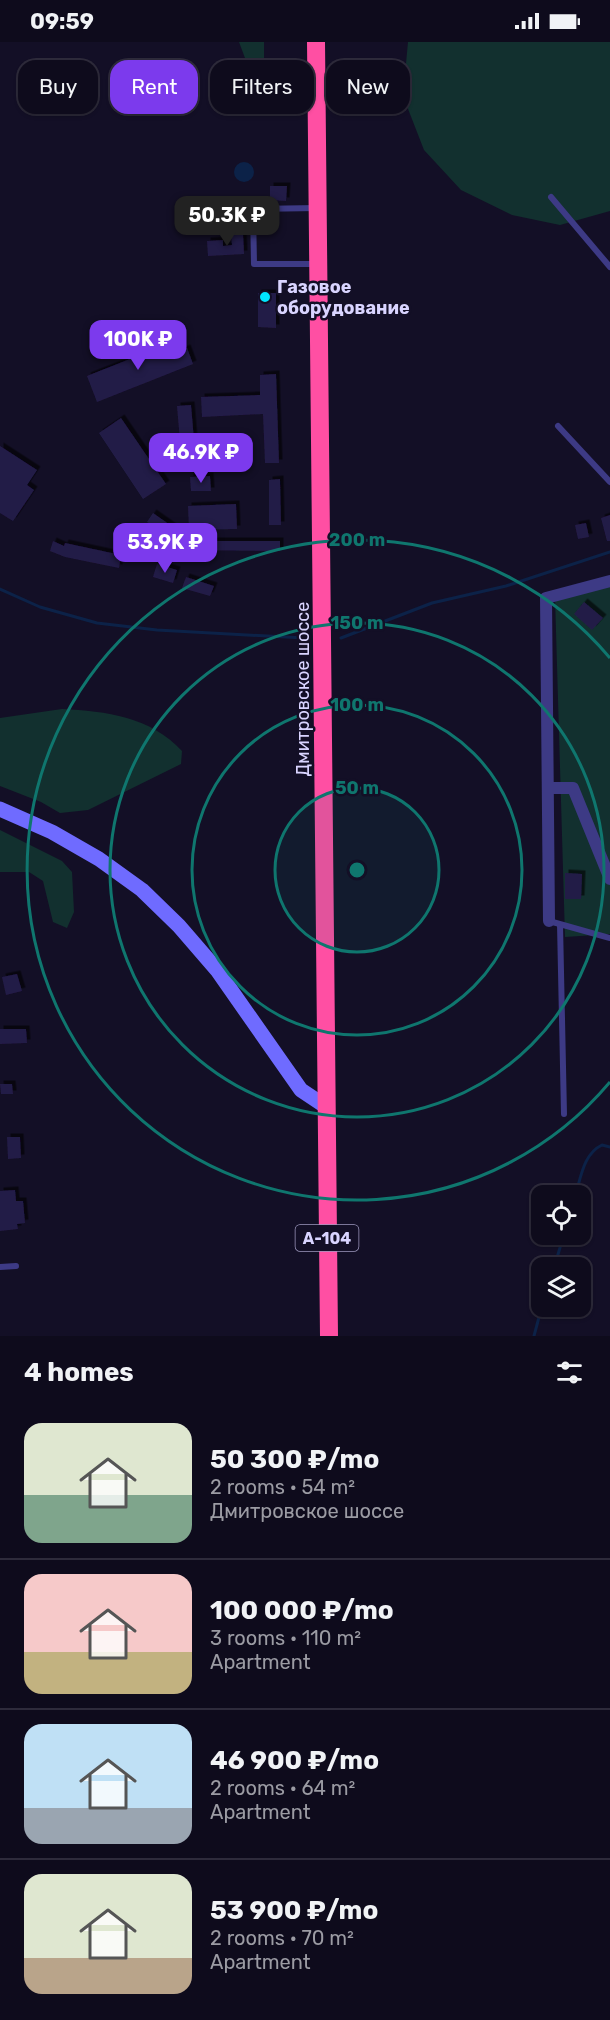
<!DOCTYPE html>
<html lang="en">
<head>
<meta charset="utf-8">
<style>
  body { margin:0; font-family:Rubik,sans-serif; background:#171425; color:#f1f3f6; height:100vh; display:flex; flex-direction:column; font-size:22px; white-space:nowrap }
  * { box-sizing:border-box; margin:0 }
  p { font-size:20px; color:#9b9ba3 }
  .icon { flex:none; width:33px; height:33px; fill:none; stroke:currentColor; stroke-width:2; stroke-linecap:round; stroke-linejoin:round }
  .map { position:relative; height:1294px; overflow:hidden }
  .drawer { display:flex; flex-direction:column; background:#0e0b1c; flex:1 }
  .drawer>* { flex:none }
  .top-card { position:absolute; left:18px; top:18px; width:574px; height:54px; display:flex; gap:12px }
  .fabs { position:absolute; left:531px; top:1143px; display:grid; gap:12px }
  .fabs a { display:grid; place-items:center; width:60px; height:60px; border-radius:12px; background:#0e0b1c; box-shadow:0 2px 4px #0004,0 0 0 2px #2e2b3b; font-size:30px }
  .price { position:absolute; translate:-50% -51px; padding:0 14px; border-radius:12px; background:#7c3aed; color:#fff; font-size:20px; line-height:39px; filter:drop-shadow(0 2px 3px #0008) }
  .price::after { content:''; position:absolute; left:50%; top:36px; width:18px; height:14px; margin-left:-9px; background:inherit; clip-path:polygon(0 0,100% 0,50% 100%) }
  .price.selected { background:#222; color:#fff }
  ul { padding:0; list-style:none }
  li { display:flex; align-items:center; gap:18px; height:150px; padding:0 24px }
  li+li { border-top:2px solid #2e2b3b }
  li span { display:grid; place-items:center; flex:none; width:168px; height:120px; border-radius:18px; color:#555 }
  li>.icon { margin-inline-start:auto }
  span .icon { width:72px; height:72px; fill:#fffc; stroke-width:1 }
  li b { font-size:26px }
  h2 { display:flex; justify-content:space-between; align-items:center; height:72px; padding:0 24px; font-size:26px }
  .tag { padding:0 21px; border-radius:18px; background:#0e0b1c; box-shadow:0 2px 4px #0004,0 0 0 2px #2e2b3b; font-size:21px; line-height:54px }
  .tag.selected { background:#7c3aed; color:#fff }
  .status { display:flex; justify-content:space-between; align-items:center; height:42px; padding:0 30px; background:#0e0b1c; direction:ltr }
  .status svg { height:16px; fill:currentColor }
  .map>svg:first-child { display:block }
</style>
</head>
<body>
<div class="status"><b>09:59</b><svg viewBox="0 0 49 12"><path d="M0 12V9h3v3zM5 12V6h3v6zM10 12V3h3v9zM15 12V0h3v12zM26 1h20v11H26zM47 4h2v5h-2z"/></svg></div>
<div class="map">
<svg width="610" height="1294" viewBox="0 0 610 1294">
  <defs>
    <filter id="shadow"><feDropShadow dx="3.5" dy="-3.5" stdDeviation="0" flood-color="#0009"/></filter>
  </defs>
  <rect width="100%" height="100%" fill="#130f26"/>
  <!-- green -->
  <path fill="#12302f" d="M239 0H264V35L248 24Z
    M408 0H610V169L560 183 512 173 461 148 424 108 403 54Z
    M610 537V892L565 895 555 555Z
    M62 667C106 669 151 675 182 709L181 722 88 768 60 771 41 760 0 744V676Z
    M0 788 62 819 72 830 74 870 67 886 53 880 43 839 29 830H0Z"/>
  <!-- water -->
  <path fill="#0c2248" d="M234 130a10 10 0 1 1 20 0a10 10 0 1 1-20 0Z"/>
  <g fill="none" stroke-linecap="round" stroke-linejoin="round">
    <!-- stream -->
    <path stroke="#0c2248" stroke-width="3" d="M0 547 40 565 97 581 157 588 304 596
      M341 596 432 561 506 544 610 510
      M575 1154C581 1136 583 1112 602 1103L610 1105
      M554 1226 564 1192
      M534 1294 542 1264"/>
  </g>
  <!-- building -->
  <path fill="#241b47" filter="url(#shadow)" d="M270 144H287L286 159 270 158Z
    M243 191 244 212 208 214 207 199 223 198V204L232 203 231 192Z
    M258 251H276V286L258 285Z
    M170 301 174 311 187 306 193 322 97 360 87 334Z
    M276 332 279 421H265L263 372 202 375 201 355 260 353V333Z
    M191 363 195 410 181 411 177 364Z
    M121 376 166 442 143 457 99 391Z
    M0 404 37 428 27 443 34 448 13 479 0 471Z
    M210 434 211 449H191L190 435Z
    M280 437 281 483H269V438Z
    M236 462 237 487 189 488 188 464Z
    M153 471 193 499H280V509L181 508V502L147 480Z
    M610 473V499H607L601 476Z
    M586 481 589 495 578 497 575 483Z
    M53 499 64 504 65 501 121 513 119 526 65 515 50 509Z
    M157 522 177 528 173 541 153 535Z
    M186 535 214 544 210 554 182 546Z
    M584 560 603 576 592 588 574 572Z
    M565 831 582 832 581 857H565Z
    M17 932 22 949 6 953 2 935Z
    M0 987H26L27 1001 0 1002Z
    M0 1042H12L13 1052H1Z
    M7 1095H20L21 1116 8 1117Z
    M15 1148 16 1159H23L25 1181 17 1182 18 1187 0 1189V1149Z"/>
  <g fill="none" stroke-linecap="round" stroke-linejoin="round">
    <!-- lane -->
    <path stroke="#3d3a85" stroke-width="6" d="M551 155 610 225
      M317 166 253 167 254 222H317
      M558 384 610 440
      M549 879 610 896
      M560 882 564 1072
      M0 1225 16 1224"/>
    <!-- street -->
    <path stroke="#3d3a85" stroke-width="12" d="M548 746H573L610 837
      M549 879 546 556 610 539"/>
    <!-- secondary -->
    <path stroke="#6f6bff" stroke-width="15" d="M0 767 52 790 99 817 142 848 179 884 217 928 301 1048 325 1064"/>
    <!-- highway -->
    <path stroke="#ff4fa3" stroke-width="18" d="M316 0 329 1294"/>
  </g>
  <!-- distance rings -->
  <circle cx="357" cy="828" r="82" fill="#0f766e" fill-opacity=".12"/>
  <g fill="none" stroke="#0f766e" stroke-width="3">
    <circle cx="357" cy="828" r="82"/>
    <circle cx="357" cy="828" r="165"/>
    <circle cx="357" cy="828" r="247"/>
    <path d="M610 1040A330 330 0 1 1 610 616"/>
  </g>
  <!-- markers -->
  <circle fill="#00e5ff" stroke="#130f26" stroke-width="2" cx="265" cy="255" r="6"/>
  <g text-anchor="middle" stroke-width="5" stroke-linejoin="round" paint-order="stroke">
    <!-- shield labels -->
    <rect fill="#130f26" stroke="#9e99be" stroke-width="1.5" x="295.5" y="1183" width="63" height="26" rx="4.5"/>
    <g font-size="16" font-weight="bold" fill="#d9d4ff">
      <text x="327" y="1202">А-104</text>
    </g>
    <!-- poi labels -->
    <g font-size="18" font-weight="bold" fill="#d9d4ff" stroke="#130f26" text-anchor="start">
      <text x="277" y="251">Газовое<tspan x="277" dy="21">оборудование</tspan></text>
    </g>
    <!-- street labels -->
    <g font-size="18" fill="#d9d4ff" stroke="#130f26">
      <text transform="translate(303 647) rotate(-90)" y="6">Дмитровское шоссе</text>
    </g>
  </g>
  <circle cx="357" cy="828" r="9" fill="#0f766e" stroke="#130f26" stroke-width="3"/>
  <g font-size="18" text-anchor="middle" font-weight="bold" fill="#0f766e" stroke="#130f26" stroke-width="5" stroke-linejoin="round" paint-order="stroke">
    <text x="357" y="504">200 m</text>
    <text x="357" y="587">150 m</text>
    <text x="357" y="669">100 m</text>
    <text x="357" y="752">50 m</text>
  </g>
</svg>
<div class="fabs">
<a><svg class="icon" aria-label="locate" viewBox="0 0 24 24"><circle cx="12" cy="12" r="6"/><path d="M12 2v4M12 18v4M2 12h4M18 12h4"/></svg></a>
<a><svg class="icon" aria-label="layers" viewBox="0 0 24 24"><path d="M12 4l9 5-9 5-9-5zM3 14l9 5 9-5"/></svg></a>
</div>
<b class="price selected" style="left:227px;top:205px">50.3K ₽</b>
<b class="price" style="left:138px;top:329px">100K ₽</b>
<b class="price" style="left:201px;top:442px">46.9K ₽</b>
<b class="price" style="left:165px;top:532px">53.9K ₽</b>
<div class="top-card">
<a class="tag">Buy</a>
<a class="tag selected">Rent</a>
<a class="tag">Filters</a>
<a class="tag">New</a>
</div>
</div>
<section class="drawer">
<h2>4 homes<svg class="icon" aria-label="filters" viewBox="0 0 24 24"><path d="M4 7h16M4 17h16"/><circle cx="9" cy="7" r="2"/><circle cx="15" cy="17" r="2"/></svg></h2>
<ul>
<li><span style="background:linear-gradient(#dfe7d0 60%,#7fa58c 0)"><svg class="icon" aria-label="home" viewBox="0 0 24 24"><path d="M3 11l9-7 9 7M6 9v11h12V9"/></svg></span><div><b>50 300 ₽/mo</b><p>2 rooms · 54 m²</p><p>Дмитровское шоссе</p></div></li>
<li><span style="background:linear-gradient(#f6c9c9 65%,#c2b280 0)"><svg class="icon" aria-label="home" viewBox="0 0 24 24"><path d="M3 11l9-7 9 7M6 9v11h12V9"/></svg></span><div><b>100 000 ₽/mo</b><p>3 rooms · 110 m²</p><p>Apartment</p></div></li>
<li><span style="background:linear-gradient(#bfe0f5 70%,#9aa5b1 0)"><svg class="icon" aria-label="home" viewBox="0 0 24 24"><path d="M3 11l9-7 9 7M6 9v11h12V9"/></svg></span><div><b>46 900 ₽/mo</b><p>2 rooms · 64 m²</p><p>Apartment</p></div></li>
<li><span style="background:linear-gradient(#dfe7d0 70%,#b9a48a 0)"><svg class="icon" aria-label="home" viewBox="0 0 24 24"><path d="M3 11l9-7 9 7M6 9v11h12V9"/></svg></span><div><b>53 900 ₽/mo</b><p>2 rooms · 70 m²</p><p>Apartment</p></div></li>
</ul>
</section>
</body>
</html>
